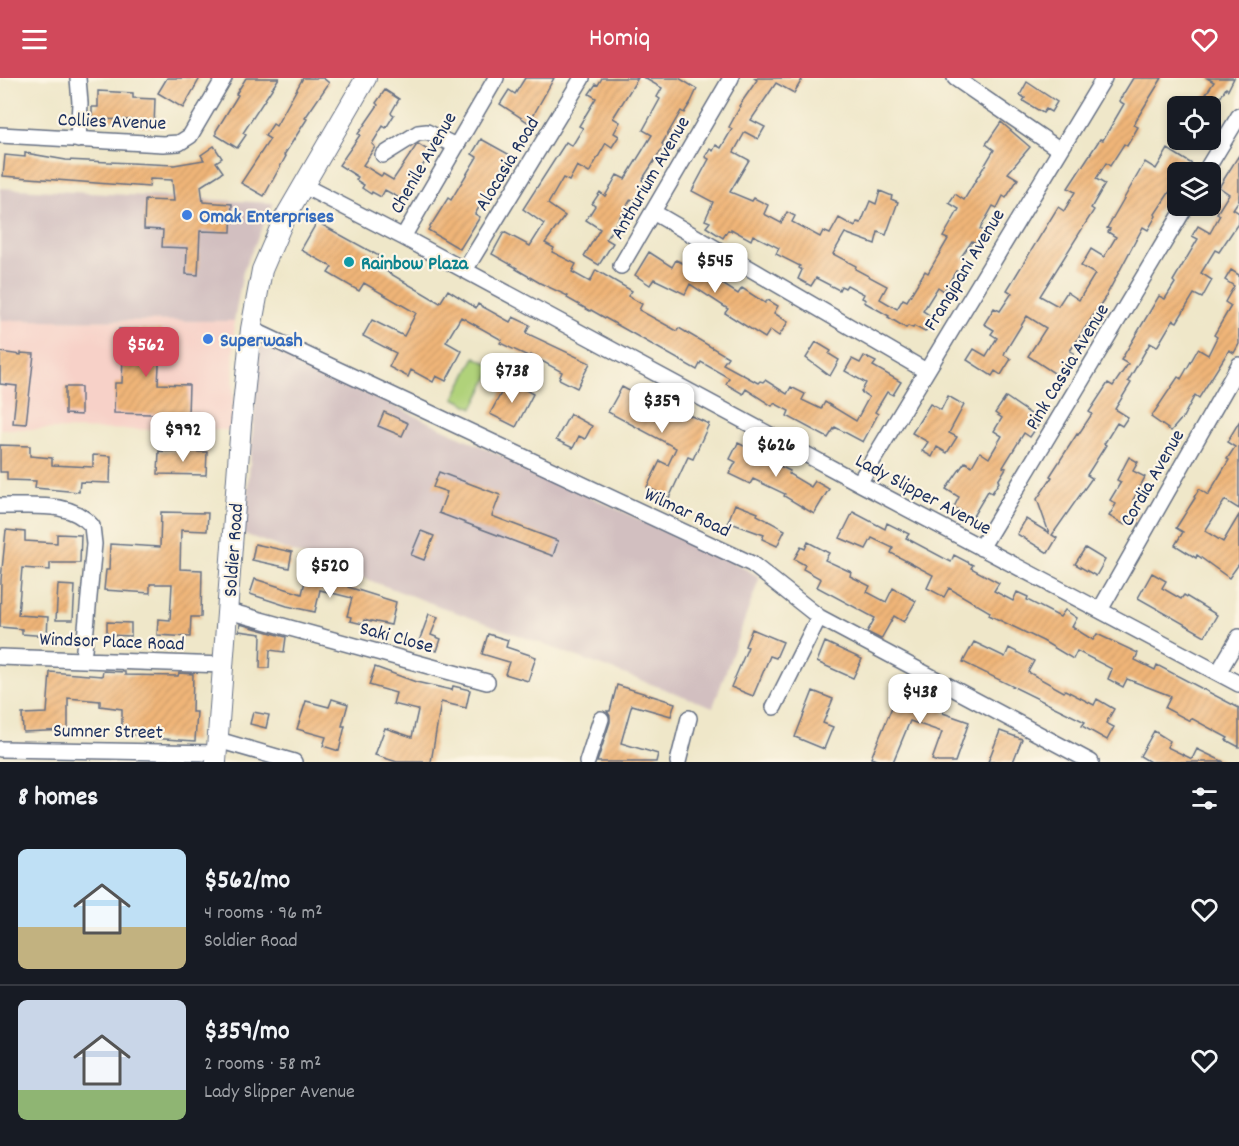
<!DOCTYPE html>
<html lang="en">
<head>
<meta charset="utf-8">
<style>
  body { margin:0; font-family:Dekko,sans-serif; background:#20242c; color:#f1f3f6; height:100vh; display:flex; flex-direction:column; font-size:22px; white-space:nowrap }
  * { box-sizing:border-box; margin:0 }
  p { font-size:20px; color:#9ea1a6 }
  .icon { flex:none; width:33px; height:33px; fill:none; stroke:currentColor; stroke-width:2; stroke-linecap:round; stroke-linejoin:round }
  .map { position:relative; height:684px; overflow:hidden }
  .panel { display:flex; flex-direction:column; background:#171b24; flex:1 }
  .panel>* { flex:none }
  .controls { position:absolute; left:1167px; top:18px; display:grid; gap:12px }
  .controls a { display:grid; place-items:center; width:54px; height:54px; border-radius:9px; background:#171b24; box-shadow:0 3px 9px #0003; font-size:30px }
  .price { position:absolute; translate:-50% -51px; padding:0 14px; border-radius:12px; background:#fff; color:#222; font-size:20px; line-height:39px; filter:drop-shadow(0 2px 3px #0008) }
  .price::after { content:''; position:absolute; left:50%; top:36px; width:18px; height:14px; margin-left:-9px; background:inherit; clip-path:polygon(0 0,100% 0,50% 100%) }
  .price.selected { background:#d1495b; color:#fff }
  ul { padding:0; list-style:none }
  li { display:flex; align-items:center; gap:18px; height:150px; padding:0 18px }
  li+li { border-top:2px solid #363941 }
  li span { display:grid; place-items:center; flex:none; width:168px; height:120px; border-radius:9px; color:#555 }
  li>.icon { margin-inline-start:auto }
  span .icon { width:72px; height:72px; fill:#fffc; stroke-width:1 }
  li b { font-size:26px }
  h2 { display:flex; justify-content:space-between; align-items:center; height:72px; padding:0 18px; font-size:26px }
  header { display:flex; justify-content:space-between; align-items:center; height:78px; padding:0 18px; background:#d1495b; color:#fff; font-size:27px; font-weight:600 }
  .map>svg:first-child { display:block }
</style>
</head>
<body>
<header><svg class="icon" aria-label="menu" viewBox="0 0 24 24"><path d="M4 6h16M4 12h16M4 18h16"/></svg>Homiq<svg class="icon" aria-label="heart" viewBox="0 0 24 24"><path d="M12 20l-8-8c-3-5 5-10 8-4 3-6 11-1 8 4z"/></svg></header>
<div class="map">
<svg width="1239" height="684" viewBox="0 0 1239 684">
  <defs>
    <pattern id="building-hatch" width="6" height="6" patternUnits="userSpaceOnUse" patternTransform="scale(1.5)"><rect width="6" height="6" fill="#f0b578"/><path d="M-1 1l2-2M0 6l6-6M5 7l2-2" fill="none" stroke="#cd9c6a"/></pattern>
  </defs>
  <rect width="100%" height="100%" fill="#fcf5e5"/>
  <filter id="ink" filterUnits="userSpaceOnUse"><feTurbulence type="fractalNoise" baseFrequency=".0167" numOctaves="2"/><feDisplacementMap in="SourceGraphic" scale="12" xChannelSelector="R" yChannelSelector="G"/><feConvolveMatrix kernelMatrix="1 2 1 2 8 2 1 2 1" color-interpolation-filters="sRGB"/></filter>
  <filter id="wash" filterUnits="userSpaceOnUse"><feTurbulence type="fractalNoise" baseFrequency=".008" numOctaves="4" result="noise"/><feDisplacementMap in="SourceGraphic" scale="24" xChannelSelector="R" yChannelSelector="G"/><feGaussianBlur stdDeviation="1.35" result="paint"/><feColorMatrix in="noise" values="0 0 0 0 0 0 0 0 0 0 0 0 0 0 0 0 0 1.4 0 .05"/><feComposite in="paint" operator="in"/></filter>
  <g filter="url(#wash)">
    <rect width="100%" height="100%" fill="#efe7c9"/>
    <!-- built -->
    <path fill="#f7d1c8" d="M0 242 234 243 233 352 0 351Z"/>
    <!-- industrial -->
    <path fill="#d2bfc0" d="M0 110 273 125 243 193 234 243 0 242Z
      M260 266 736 486 760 499 713 629 244 456Z"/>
    <!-- green -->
    <path fill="#b0d27a" stroke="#66806c" stroke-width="1.5" d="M475 279 494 289 473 330 454 320Z"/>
    <g id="blocks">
      <!-- building -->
      <path fill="url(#building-hatch)" d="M167 0H200L183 30 158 15Z
        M246 0H279L243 55 246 57 237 70 216 57V53L238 17 236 16Z
        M303 0H323L329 5 305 40 307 41 284 77 286 78 264 118 241 105 270 61 265 58 273 46 276 48Z
        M525 0H554L529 45 500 26 509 12 515 16Z
        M602 0H638L613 40 620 44 614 55 619 58 612 69 606 65 589 95 577 88 569 103 563 100 548 126 565 138 545 165 554 170 552 174 576 186 572 194 590 204 596 192 632 213 628 218 642 226 639 232 677 253 679 250 728 279 723 286 758 305 760 303 763 304 765 302 787 316 791 309 805 316 802 322 821 331 825 324 856 343 869 319 861 314 866 305 845 293 852 281 860 285 864 278 876 284 873 288 901 304 893 317 887 314 875 334 878 336 863 364 835 349 828 360 787 338 789 333 774 325 772 328 746 311 743 316 726 306 729 300 701 284 697 292 591 232 590 233 567 220 568 218 540 205 516 191 517 190 492 176 504 154 530 168 544 146 523 131 566 64 572 68 583 50 579 48 596 20 589 16 596 6 598 7Z
        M644 0H679L697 11 691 24 684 35 681 33 662 66 664 68 642 102 646 104 634 123 631 121 606 161 613 165 599 187 584 178 600 151 586 142 595 128 592 126 600 114 605 118 617 97 625 101 652 57 643 52 660 21 657 19 662 10Z
        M754 0H803L794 15 776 5 751 42 765 49 758 61 745 54 734 74 749 82 730 114 752 123 754 120 768 127 764 136 781 145 787 134 795 138 792 144 820 159 823 153 830 156 839 140 855 149 857 144 861 145 870 123 876 126 880 113 892 118 891 121 898 124 886 157 878 154 875 166 845 155 833 176 856 188 855 191 887 208 880 221 897 231 903 221 907 223 925 193 928 195 948 161 943 159 959 131 949 125 955 116 964 122 994 72 986 66 1001 44 1030 69 1008 95 1018 101 1006 120 1003 118 997 130 993 128 980 151 988 155 981 168 972 163 961 179 966 182 959 194 956 193 944 213 938 209 923 233 934 240 925 254 914 248 913 250 908 248 906 250 888 239 889 238 864 224 866 222 862 220 864 216 847 207 845 210 841 208 839 212 816 200 811 208 798 201 802 192 799 190 800 188 776 176 779 170 753 157 751 162 731 151V153L728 152 723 160 706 149 710 144 705 142 713 124 692 113 709 81 705 79 710 71 713 73 716 67 721 70 732 51 729 49 740 29 739 28 757 2Z
        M1133 0H1162L1133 47 1138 49 1127 68 1124 66 1110 88 1106 85 1096 101 1105 106 1091 130 1094 132 1040 218 1058 228 1067 214 1079 222 1095 196 1081 188 1091 171 1104 179 1116 159 1108 154 1110 151 1107 150 1145 84 1156 91 1168 71 1192 86 1186 94H1178V101L1155 136 1156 138 1148 152 1143 149 1106 218 1070 273 1074 275 1057 297 1028 278 1046 250 1027 238 1005 274 1004 277 1011 281 1001 297 995 293 992 298 967 282 974 271 986 278 997 260 991 256 994 252 984 246 994 230 1000 233 1012 215 1007 212 1058 129 1064 133 1075 114 1068 110 1100 61 1103 62 1124 26 1119 23Z
        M1207 0H1234L1228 12 1226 10 1215 28H1198L1214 4Z
        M1027 4 1057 24 1051 34 1046 31 1043 35 1023 23 1025 20 1020 17Z
        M385 12 399 21 391 35 394 37 386 50 383 48 372 66 375 69 363 87 381 98 383 96 393 102 416 68 418 66 431 74 420 92 423 93 403 122 385 112 381 119 372 114 371 116 362 110 364 107 356 102 358 99 339 87 360 57 358 56 378 27 376 25Z
        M98 13 133 15V20L155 21 154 49 140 48V42L92 41V29H98Z
        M481 61 510 77 475 136 480 139 460 171 428 152 448 120 451 122 477 79 472 76Z
        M214 68 222 80 216 84 223 94 201 108 203 124 232 126 231 154 200 153 198 197 186 196 187 170 162 169 163 152 144 151 145 122 174 123 172 102 150 101 149 109 3 98 5 77 25 79V75L66 82 174 87 204 82 201 77Z
        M1239 77V122L1233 131 1239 135V144L1219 174 1215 172 1201 195 1212 202 1202 220 1194 216 1177 244 1173 242 1157 269 1150 265 1128 303 1131 305 1115 331 1128 339 1122 348 1117 345 1104 366 1106 367 1087 397 1092 400 1052 457 1057 460 1048 475 1017 456 1026 441 1049 455 1037 421 1052 399 1050 398 1077 356 1078 357 1092 336 1089 334 1108 305 1113 308 1128 286 1121 282 1159 218 1165 221 1175 205 1173 203 1198 161 1192 158 1198 148 1210 155 1220 137 1217 135 1229 116 1219 109Z
        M317 144 379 178 374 186 440 225 448 212 476 230 478 226 510 244 513 239 530 247 526 255 590 285 577 310 559 301 562 294 531 277 530 279 500 265 502 262 461 239 446 264 462 273 446 303 436 298 433 304 411 292 408 299 389 289 396 275 363 258 372 242 404 258 416 235 364 205 359 213 328 195 332 189 301 172Z
        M649 174 672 189 676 182 710 198 738 216 742 210 765 225 768 222 778 228 774 235 788 244 779 258 770 252 765 260 725 235 728 231 690 206 685 216 654 201 650 207 635 197Z
        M1231 192 1239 197V266L1234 275 1229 272 1199 320 1195 317 1183 339 1171 353 1151 339 1178 299 1181 301 1198 271 1208 277 1217 259 1214 257 1231 228 1225 224 1234 208 1225 202Z
        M119 251 161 252 158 306 189 307 188 337 114 335 115 305H122L123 277H118Z
        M816 264 831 273 829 276 839 282 830 298 806 280Z
        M0 274 21 277V275L34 276 26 346 13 345 17 308 0 306Z
        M508 302 533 316 516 349 490 336Z
        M65 309H81V337L65 336Z
        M622 309 651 325 653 321 709 346 693 381 688 379 669 420 647 409 660 383 668 387 676 370 608 334Z
        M948 318 964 327 949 355 957 359 947 375 937 369 932 379 922 373 928 364 912 355 930 326 941 332Z
        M1006 319 1041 343 1030 359 1024 355 1003 389 1006 390 998 403 999 404 992 415 988 413 972 440 954 429 959 419 946 411 965 384 972 388 980 374 989 380 1002 358 994 353 1002 340 995 335Z
        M384 334 408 345 402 358 378 348Z
        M570 336 592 348 585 361 579 358 573 370 556 362Z
        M1239 344V431L1225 422 1205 453 1223 464 1239 437V486L1229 500 1197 477 1196 480 1175 467 1183 454 1176 450 1195 420 1194 419 1199 411 1208 417 1229 382 1227 381 1235 369 1227 364Z
        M738 365 764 378 763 380 790 393 789 396 811 409 815 403 829 411 814 436 784 418 785 416 753 401 750 406 729 396 736 384 730 381Z
        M0 367 30 368V378L52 380V387L93 389V377L111 378 110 405 80 404 79 414 35 410 36 403 7 402V394H0Z
        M159 373 207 374 206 397 158 396Z
        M1129 379 1138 384 1133 393 1145 399 1133 422 1138 425 1133 434 1139 437 1134 445 1128 442 1125 447 1109 438 1116 426 1110 422 1121 404 1117 402Z
        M439 394 500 417 492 438 558 463 553 478 439 435 447 414 433 409Z
        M735 426 758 435 757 437 785 452 777 468 762 461 764 457 728 444Z
        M161 434 208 435 207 453 181 452 180 491 202 492 201 539H191L190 559 157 557 158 541 170 542 172 506H150V515L104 512 106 492H109L110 466 160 469Z
        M853 434 885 451 887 445 909 456 906 460 951 484 954 477 973 487 971 490 999 505 994 513 1013 523 1017 514 1028 519 1027 522 1060 539 1065 532 1077 540 1072 549 1093 562 1097 556 1138 575 1135 582 1155 592 1157 587 1239 630V669L1226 662 1228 660 1191 640 1190 643 1165 630 1171 618 1127 601 1123 609 1108 601 1112 591 1077 573 1073 581 1043 563 989 537 990 534 949 510 944 519 927 510 933 497 891 475 893 470 872 460 866 471 840 460Z
        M6 452 25 454V463L57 465V456L81 457 80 485H50V492L22 490 18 537 48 539 47 558 22 556V551L0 549 1 501Z
        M421 453 434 458 424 482 411 477Z
        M808 464 829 475 825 482 851 494 850 498 870 508 867 514 886 524 893 510 916 523 904 544 894 538 881 561 867 554 875 540 817 509 821 501 803 491 805 487 794 481 801 469 805 471Z
        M255 466 292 474 289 490 252 482Z
        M1085 470 1105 482 1096 498 1075 486Z
        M1152 495 1166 503 1162 510 1181 521 1184 517 1217 537 1205 558 1138 520Z
        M306 499 332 505 334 500 349 504 348 509 396 524 391 547 371 543V544L364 542 363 546 350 543 351 539 347 538 352 520 320 512 315 534 287 528 250 516 255 501 302 516Z
        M58 507 75 508 73 542H56Z
        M429 536 438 539 431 557 441 561 437 573 418 566Z
        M107 544 131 545V558L107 557Z
        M240 546 286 559 284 574 270 572 269 590H260L261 556 239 553Z
        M752 551 783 564 776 580 770 578 753 618 731 609 748 569 745 568Z
        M488 556 508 562 506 569 536 579 528 603 505 596 509 584 482 576Z
        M825 564 862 581 853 600 817 584Z
        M974 564 1005 579 1009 570 1034 583 1028 594 1064 614 1065 612 1094 627 1097 621 1114 631 1106 645 1114 649 1107 662 1082 648 1085 644 963 584Z
        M375 589 416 604 452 612 453 608 470 612 466 630 441 624 431 684H397L375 677 385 650 412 659 418 632 393 626 396 615 369 607Z
        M103 593 125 594V597L178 598 179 595 193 596 192 634H197L195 663 150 660V657H122V631L100 628V623L68 620V652L23 654 22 636 47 635 50 594 102 598Z
        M904 600 922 607 918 616 947 626 943 635 969 644 955 684H938L932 682 942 654 910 643 893 684H881L871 680Z
        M617 607 675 625 671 638 632 627 630 633 621 665 658 676 656 684H597L610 644V638L607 633H610Z
        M813 613 833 621 823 645 833 649 824 671 795 659Z
        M332 621 348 626 342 648H345L339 673 323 668 326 659 297 651 306 623 329 629Z
        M253 634 269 637 266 650 250 646Z
        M1000 653 1022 661 1013 684H988Z
        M1154 653 1170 663 1167 669 1192 681 1197 671 1224 684H1150L1140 678Z"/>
    </g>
  </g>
  <g filter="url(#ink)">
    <use href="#blocks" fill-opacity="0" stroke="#656f83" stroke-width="1.5"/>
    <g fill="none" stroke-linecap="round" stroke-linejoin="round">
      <!-- minor casing -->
      <g stroke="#656f83" stroke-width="18">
        <path id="minor" d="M955 0 1060 72
          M0 57 163 66 179 65 190 58 224 0
          M78 62 80 25 78 0
          M383 77 418 55 427 54 456 68
          M1205 94 1239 38
          M304 108 403 159 859 405 1239 606
          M653 134 926 293
          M403 159 496 0
          M621 188 731 0
          M465 192 582 0
          M251 251 752 486 819 539 1091 684
          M859 405 1104 0
          M0 428C31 429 70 422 92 448L94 466 83 582
          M981 470 1186 128
          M1100 532 1239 287
          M228 533 487 604
          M0 579 223 587
          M1218 595 1239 559
          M774 629 819 539
          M218 662 294 684
          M0 671 216 675
          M587 684 601 641
          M678 684 689 640"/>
      </g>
      <!-- major casing -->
      <g stroke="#656f83" stroke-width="22">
        <path id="major" d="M216 684 241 346 251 251 262 192 284 141 366 0"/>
      </g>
      <!-- minor -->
      <use href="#minor" stroke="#fff" stroke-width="15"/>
      <!-- major -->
      <use href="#major" stroke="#fff" stroke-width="20"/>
    </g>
  </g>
  <!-- markers -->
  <g fill="#3f7fe0" stroke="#fcf5e5" stroke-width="2">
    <circle cx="187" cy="137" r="6"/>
    <circle cx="208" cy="261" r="6"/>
  </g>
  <circle fill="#0f9aa8" stroke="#fcf5e5" stroke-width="2" cx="349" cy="184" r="6"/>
  <g text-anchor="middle" stroke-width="4.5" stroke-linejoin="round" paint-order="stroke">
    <!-- street labels -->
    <g font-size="20" fill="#1b2f5e" stroke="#fcf5e5">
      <text transform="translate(112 42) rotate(2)" y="7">Collies Avenue</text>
      <text transform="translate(422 84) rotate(-60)" y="7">Chenile Avenue</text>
      <text transform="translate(506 85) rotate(-59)" y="7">Alocasia Road</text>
      <text transform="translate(649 99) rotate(-60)" y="7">Anthurium Avenue</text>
      <text transform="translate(963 191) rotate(-59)" y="7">Frangipani Avenue</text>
      <text transform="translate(1066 288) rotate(-59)" y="7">Pink Cassia Avenue</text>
      <text transform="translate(1151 399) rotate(-60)" y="7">Cordia Avenue</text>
      <text transform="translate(924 415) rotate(28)" y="7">Lady Slipper Avenue</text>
      <text transform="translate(688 433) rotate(25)" y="7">Wilmar Road</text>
      <text transform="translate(232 472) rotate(-86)" y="7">Soldier Road</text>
      <text transform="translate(397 558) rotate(15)" y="7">Saki Close</text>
      <text transform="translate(112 562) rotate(2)" y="7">Windsor Place Road</text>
      <text transform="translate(108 652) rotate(1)" y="7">Sumner Street</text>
    </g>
    <!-- shop labels -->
    <g font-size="20" font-weight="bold" fill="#366cbe" stroke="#fcf5e5" text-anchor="start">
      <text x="199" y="144">Omak Enterprises</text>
      <text x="220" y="268">Superwash</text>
    </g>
    <!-- culture labels -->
    <g font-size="20" font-weight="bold" fill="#0d838f" stroke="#fcf5e5" text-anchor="start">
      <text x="361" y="191">Rainbow Plaza</text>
    </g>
  </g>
</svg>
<div class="controls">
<a><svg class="icon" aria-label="locate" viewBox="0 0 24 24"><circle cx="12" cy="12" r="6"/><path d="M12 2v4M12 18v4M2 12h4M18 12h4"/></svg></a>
<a><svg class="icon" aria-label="layers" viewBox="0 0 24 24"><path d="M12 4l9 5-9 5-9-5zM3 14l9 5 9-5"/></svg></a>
</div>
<b class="price" style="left:715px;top:216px">$545</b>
<b class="price selected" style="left:146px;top:300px">$562</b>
<b class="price" style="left:512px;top:326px">$738</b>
<b class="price" style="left:662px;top:356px">$359</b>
<b class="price" style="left:183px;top:385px">$992</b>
<b class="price" style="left:776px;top:400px">$626</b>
<b class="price" style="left:330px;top:521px">$520</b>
<b class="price" style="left:920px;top:647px">$438</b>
</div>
<section class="panel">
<h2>8 homes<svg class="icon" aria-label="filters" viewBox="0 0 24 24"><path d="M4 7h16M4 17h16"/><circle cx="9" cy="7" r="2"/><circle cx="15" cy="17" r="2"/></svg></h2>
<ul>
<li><span style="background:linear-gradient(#bfe0f5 65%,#c2b280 0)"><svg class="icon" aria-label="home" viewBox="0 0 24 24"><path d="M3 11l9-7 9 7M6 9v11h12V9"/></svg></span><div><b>$562/mo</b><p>4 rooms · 96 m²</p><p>Soldier Road</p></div><svg class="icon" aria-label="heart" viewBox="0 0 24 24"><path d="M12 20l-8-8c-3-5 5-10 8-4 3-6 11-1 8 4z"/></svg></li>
<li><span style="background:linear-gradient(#c9d6e8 75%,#8fb573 0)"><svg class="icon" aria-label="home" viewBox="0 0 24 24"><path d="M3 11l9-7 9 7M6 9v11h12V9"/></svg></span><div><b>$359/mo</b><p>2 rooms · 58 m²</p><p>Lady Slipper Avenue</p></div><svg class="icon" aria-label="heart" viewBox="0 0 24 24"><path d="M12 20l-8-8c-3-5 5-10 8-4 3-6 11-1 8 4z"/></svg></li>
</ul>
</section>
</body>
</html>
